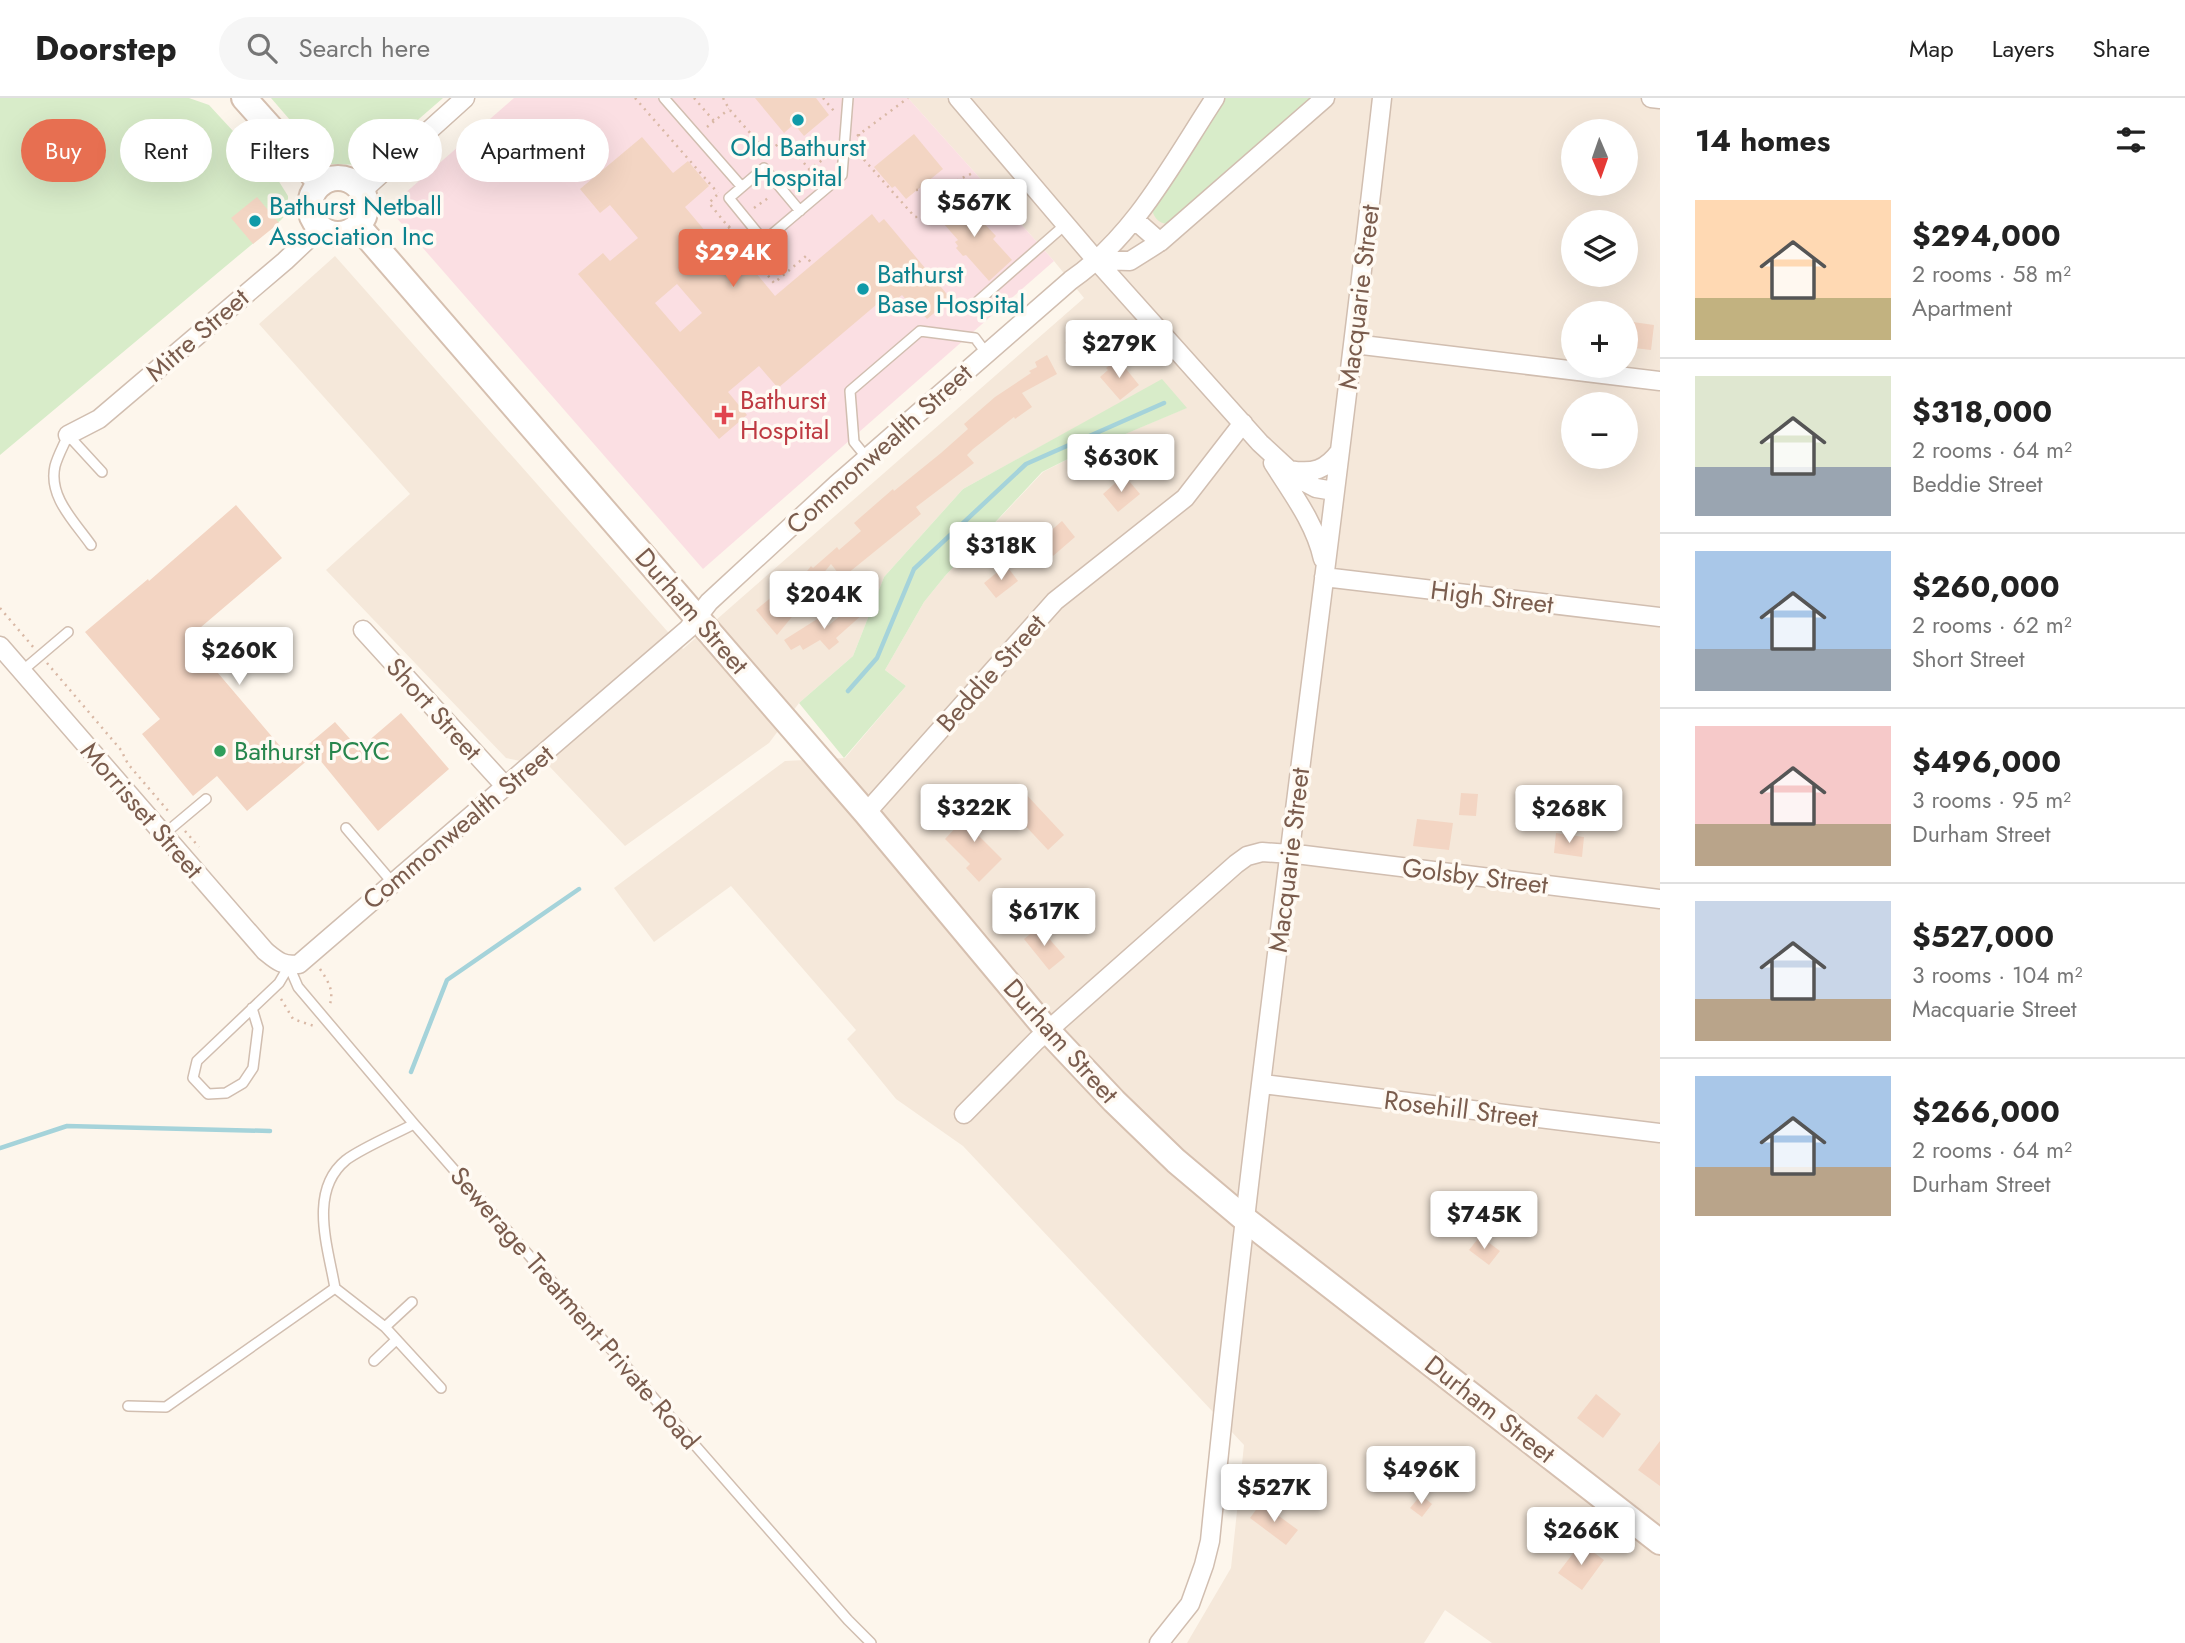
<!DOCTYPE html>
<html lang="en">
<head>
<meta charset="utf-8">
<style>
  body { margin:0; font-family:Jost,sans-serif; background:#f6f6f6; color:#222; height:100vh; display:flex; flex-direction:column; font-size:26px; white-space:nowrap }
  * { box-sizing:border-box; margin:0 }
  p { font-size:23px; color:#767676 }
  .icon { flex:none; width:38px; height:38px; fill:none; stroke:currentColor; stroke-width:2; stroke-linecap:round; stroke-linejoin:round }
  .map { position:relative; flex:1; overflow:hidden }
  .panel { display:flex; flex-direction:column; background:#fff; width:525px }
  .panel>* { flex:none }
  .banner { position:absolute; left:21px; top:21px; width:665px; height:63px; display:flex; gap:14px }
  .needle { width:46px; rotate:178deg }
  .controls { position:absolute; left:1561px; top:21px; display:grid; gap:14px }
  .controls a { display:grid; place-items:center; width:77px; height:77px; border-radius:50%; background:#fff; box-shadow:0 7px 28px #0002; font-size:35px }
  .price { position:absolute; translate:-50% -60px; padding:0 16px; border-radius:7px; background:#fff; color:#222; font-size:23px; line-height:46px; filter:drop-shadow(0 2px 4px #0008) }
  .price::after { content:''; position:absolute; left:50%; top:42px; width:21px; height:16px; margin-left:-10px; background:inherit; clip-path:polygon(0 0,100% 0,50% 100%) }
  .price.active { background:#e76f51; color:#fff }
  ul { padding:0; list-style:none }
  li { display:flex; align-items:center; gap:21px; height:175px; padding:0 35px }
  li+li { border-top:2px solid #e0e0e0 }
  li span { display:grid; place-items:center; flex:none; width:196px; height:140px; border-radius:0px; color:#555 }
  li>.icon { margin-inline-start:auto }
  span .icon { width:84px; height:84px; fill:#fffc; stroke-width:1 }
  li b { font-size:30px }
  h2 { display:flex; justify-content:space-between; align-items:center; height:84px; padding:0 35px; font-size:30px }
  .tag { padding:0 24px; border-radius:32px; background:#fff; box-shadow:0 7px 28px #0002; font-size:24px; line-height:63px }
  .tag.active { background:#e76f51; color:#fff }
  header { display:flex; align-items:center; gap:42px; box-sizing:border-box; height:98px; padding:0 35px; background:#fff; border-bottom:2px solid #e0e0e0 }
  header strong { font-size:33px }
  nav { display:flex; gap:38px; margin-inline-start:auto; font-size:24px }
  .search { width:490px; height:63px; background:#f6f6f6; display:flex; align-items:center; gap:18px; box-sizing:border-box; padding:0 24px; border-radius:38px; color:#767676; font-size:26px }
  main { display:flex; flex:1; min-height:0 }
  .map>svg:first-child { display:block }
</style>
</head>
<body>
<header>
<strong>Doorstep</strong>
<div class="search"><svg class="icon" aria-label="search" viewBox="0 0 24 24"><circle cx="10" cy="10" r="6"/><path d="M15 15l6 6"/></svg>Search here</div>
<nav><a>Map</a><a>Layers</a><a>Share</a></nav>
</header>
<main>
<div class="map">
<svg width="1660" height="1545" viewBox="0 0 1660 1545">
  <rect width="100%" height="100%" fill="#fdf6ec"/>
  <!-- residential -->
  <path fill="#f5e8da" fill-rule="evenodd" d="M908 0H1660V1545H1492L1445 1512 1424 1545H1187L1231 1470 1244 1347 963 1048 896 1001 847 941 856 932 731 788 654 844 614 790 785 663 845 660 906 588 885 572 924 504 945 478 1043 374 1078 356 1186 310 1162 282 963 391 884 479 853 558 799 605 769 645 625 748 550 669 506 660 326 472 410 396 259 226 335 158 683 551 1084 200 1054 163ZM1573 33H1626V86H1573ZM1573 124H1626V177H1573ZM1573 215H1626V268H1573ZM1573 306H1626V359H1573Z"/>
  <!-- medical -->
  <path fill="#fbdfe3" d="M514 0H908L1054 163 703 471 388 110Z"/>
  <!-- green -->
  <path fill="#d8ecc9" d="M0 0H189L209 7 278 82 288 98V114L281 122 0 357Z
    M271 0H443L366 67 328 66Z
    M1224 0H1315L1170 126C1162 126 1156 123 1153 115L1154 106Z
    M1162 281 1187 310 1078 356 1042 374 945 478 924 504 885 572 906 588 844 660 799 605 853 558 884 479 963 391Z"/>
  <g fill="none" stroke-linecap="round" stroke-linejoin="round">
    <!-- stream -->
    <path stroke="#a5d3da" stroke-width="4.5" d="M848 593 877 560 914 471 1026 366 1164 305
      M411 974 447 882 579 791
      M0 1050 67 1028 270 1033"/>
  </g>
  <!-- building -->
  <path fill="#f3d5c3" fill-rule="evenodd" d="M755 0H816L829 17 804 38 794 26 784 35Z
    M914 36 943 71 906 101 895 88 892 90 874 69Z
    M642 39 673 75 688 63 709 88 685 109 738 172 747 164 775 198 872 116 879 125 884 121 951 201 927 221 916 208 913 210 902 197 881 214 876 207 778 290 759 268 728 294 747 317 719 341 578 176 603 155 610 163 638 140 610 107 600 115 580 91ZM677 186 702 215 680 234 655 205Z
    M257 99 279 125 253 146 231 120Z
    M956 100 976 121 978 119 996 138 993 141 1012 162 989 183 966 157 963 158 956 150 958 148 955 144 958 142 936 117Z
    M1626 223 1654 227 1651 252 1626 249Z
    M1089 233 1095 248 1071 258 1065 244 1071 242 1069 239 1081 234 1082 236Z
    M1047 257 1057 276 1022 295 1032 309 1015 321 1014 319 973 351 967 357 974 365 916 409 921 416 842 480 831 466 813 488 815 491 777 537 756 512 774 497 777 501 800 474 804 477 811 468 813 470 837 449 839 452 861 433 854 425 893 391 894 393 941 355 968 331 964 326 995 299 1031 275 1029 273 1037 269 1035 264Z
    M1115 263 1121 269 1123 267 1139 287 1120 302 1100 279 1108 272 1106 270Z
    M1124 377 1140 396 1118 414 1103 396Z
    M236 407 282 460 194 535 218 563 212 568 291 661 335 624 359 651 401 615 449 671 378 733 315 656 247 713 217 678 193 698 142 636 160 621 85 534 148 481 149 483Z
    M1062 423 1075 439 1053 458 1040 442Z
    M1006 467 1018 483 996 500 984 485Z
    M854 506 863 516 836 540 839 544 829 552 820 542 803 552 800 547 791 552 784 542 822 518 828 528Z
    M1022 692 1064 737 1048 752 1006 707Z
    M1461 695 1478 696 1476 718 1459 717Z
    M976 708 991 723 978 737 1002 761 979 784 966 770 970 766 945 741Z
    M1417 721 1453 725 1449 752 1413 748Z
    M1556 735 1584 739 1582 759 1554 755Z
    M1039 829 1065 859 1049 872 1024 841Z
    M1480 1138 1500 1153 1489 1167 1469 1152Z
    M1596 1296 1621 1316 1603 1340 1577 1320Z
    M1660 1343V1388L1638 1372Z
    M1421 1397 1432 1406 1422 1419 1410 1410Z
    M1261 1405 1298 1432 1286 1447 1250 1420Z
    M1581 1445 1604 1462 1582 1492 1558 1475Z"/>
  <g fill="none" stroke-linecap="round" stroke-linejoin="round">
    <!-- lane casing -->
    <g stroke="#d1beb0" stroke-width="12">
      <path id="lane" d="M664 0 742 89
        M800 113 764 70 729 100 764 143 842 77 848 0
        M977 204 1066 126
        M867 360 854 344 850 293 920 233 975 240 987 256
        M91 447C75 424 48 399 55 368 58 357 64 347 68 337L102 374
        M22 573 68 534
        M346 730 392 784
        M163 737 206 701
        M289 868 298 889 414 1026 848 1522 871 1545
        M252 910 258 930 253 970 243 985 226 995 208 996 193 980 197 963 279 885 289 868
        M414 1026C395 1036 362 1050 346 1062 308 1093 328 1149 335 1190L385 1229 441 1290
        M385 1229 412 1204
        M374 1263 396 1242
        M128 1308 166 1309 335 1190"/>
    </g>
    <!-- street casing -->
    <g stroke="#d1beb0" stroke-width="21">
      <path id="street" d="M958 0 1096 162 1260 345 1299 381 1316 390 1334 393
        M1651 0 1660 1
        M362 93 465 0
        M1135 122 1160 144
        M1096 162 1130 163 1160 144 1325 0
        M1354 246 1660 283
        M68 337 99 321 285 163 321 129
        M1273 365C1292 395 1315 425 1323 461
        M1290 372C1313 376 1326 372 1340 353
        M1324 479 1660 519
        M363 532 506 689
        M0 548 265 853C276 862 283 869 299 866L688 531 709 504 836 387 1071 182C1135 138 1173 64 1215 0
        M866 715 1055 503 1185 400 1243 325
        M1263 986 1660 1035
        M964 1016 1036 943 1236 766 1247 758 1262 754 1304 757 1660 801
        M1159 1545 1190 1506 1204 1467 1210 1443C1258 961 1328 482 1382 0"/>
    </g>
    <!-- secondary casing -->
    <g stroke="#d6c0b0" stroke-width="28">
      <path id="secondary" d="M244 0 321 86
        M310 108a28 28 0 1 1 56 0a28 28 0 1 1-56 0Z
        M358 128 866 715 1048 933 1114 1003 1176 1063 1246 1122 1660 1444"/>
    </g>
    <!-- path -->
    <path stroke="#d9b8a5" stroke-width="2.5" stroke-dasharray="2 5" stroke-linecap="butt" d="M635 0 718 95
      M694 0 714 23
      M723 0 729 11 767 54
      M823 0 834 13
      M707 29 729 11
      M859 36 858 55 915 119 933 118
      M857 38 908 0
      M765 57 784 41 809 71
      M791 84 831 56
      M916 92 943 89 975 74
      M717 97 709 105 774 185 806 158 812 166
      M754 110 771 98
      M712 142 734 125
      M0 510 34 550
      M47 565 121 652 128 666 169 714
      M185 733 199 749
      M320 871C328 883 334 892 330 906
      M281 901 293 921 314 928"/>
    <!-- lane -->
    <use href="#lane" stroke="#fff" stroke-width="9"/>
    <!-- street -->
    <use href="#street" stroke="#fff" stroke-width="18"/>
    <!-- secondary -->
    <use href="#secondary" stroke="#fff" stroke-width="24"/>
  </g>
  <!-- markers -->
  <g fill="#0f9aa8" stroke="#fffaf3" stroke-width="2.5">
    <circle cx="798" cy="22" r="7"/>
    <circle cx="255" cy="123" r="7"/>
    <circle cx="863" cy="191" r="7"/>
  </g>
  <path fill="#e0444e" stroke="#fffaf3" stroke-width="2.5" d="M720.5 306.5h7v7h7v7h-7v7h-7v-7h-7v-7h7z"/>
  <circle fill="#2e9e5b" stroke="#fffaf3" stroke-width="2.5" cx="220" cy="653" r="7"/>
  <g text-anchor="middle" stroke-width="7" stroke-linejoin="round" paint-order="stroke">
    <!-- culture labels -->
    <g font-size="26" fill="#0d838f" stroke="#fffaf3" text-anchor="start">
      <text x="798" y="58" text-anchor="middle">Old Bathurst<tspan x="798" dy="30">Hospital</tspan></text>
      <text x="269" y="117">Bathurst Netball<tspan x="269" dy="30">Association Inc</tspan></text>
      <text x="877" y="185">Bathurst<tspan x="877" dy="30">Base Hospital</tspan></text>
    </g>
    <!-- street labels -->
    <g font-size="26" fill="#7a5c4d" stroke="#fffaf3">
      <text transform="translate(1359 199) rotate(-83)" y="9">Macquarie Street</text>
      <text transform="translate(197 237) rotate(-41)" y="9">Mitre Street</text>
      <text transform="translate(879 351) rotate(-42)" y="9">Commonwealth Street</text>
      <text transform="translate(1492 499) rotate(7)" y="9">High Street</text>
      <text transform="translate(692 513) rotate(49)" y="9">Durham Street</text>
      <text transform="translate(991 575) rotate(-48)" y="9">Beddie Street</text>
      <text transform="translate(434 611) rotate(48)" y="9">Short Street</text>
      <text transform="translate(142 712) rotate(49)" y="9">Morrisset Street</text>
      <text transform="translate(458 729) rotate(-40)" y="9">Commonwealth Street</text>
      <text transform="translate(1289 762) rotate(-83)" y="9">Macquarie Street</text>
      <text transform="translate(1475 778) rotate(7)" y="9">Golsby Street</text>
      <text transform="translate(1061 943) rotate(48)" y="9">Durham Street</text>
      <text transform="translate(1461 1011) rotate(7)" y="9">Rosehill Street</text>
      <text transform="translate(575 1210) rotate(49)" y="9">Sewerage Treatment Private Road</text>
      <text transform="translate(1490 1311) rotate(38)" y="9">Durham Street</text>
    </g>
    <!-- health labels -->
    <g font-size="26" fill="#be3a42" stroke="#fffaf3" text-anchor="start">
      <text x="740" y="311">Bathurst<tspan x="740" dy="30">Hospital</tspan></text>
    </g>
    <!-- leisure labels -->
    <g font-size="26" fill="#27864d" stroke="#fffaf3" text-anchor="start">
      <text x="234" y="662">Bathurst PCYC</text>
    </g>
  </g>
</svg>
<div class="controls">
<a><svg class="needle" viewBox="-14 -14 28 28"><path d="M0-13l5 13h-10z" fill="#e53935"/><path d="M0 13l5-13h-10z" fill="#767676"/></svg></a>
<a><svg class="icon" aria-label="layers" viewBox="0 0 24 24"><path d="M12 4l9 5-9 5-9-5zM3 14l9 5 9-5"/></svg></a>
<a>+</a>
<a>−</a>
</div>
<b class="price" style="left:974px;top:141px">$567K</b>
<b class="price active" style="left:733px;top:191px">$294K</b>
<b class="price" style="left:1119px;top:282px">$279K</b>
<b class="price" style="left:1121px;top:396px">$630K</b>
<b class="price" style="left:1001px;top:484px">$318K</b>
<b class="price" style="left:824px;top:533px">$204K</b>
<b class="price" style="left:239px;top:589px">$260K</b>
<b class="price" style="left:974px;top:746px">$322K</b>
<b class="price" style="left:1569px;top:747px">$268K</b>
<b class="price" style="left:1044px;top:850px">$617K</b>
<b class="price" style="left:1484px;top:1153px">$745K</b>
<b class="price" style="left:1421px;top:1408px">$496K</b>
<b class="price" style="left:1274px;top:1426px">$527K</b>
<b class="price" style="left:1581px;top:1469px">$266K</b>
<div class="banner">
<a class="tag active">Buy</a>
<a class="tag">Rent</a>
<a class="tag">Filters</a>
<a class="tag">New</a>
<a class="tag">Apartment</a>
</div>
</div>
<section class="panel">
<h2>14 homes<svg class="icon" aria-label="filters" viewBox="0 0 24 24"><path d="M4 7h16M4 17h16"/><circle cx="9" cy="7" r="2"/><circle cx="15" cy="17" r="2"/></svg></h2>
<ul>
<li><span style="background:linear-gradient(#ffd9b3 70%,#c2b280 0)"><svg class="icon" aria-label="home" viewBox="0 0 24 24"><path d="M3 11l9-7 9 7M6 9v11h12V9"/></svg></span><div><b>$294,000</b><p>2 rooms · 58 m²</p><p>Apartment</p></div></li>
<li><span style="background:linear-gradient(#dfe7d0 65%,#9aa5b1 0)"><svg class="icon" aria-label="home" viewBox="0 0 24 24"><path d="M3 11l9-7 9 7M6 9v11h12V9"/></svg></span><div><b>$318,000</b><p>2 rooms · 64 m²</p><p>Beddie Street</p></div></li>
<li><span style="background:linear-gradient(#a9c7e8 70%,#9aa5b1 0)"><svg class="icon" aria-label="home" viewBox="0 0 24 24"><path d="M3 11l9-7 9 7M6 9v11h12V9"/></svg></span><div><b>$260,000</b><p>2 rooms · 62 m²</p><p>Short Street</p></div></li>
<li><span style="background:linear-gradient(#f6c9c9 70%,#b9a48a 0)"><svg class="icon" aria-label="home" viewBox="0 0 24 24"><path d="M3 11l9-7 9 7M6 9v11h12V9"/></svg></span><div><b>$496,000</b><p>3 rooms · 95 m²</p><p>Durham Street</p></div></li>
<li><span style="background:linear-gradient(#c9d6e8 70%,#b9a48a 0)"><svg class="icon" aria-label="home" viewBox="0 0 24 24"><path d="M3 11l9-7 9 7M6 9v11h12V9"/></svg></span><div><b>$527,000</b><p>3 rooms · 104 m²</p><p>Macquarie Street</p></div></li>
<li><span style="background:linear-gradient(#a9c7e8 65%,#b9a48a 0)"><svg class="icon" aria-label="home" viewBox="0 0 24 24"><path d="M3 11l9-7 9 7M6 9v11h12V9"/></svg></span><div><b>$266,000</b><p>2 rooms · 64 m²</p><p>Durham Street</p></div></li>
</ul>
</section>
</main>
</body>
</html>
